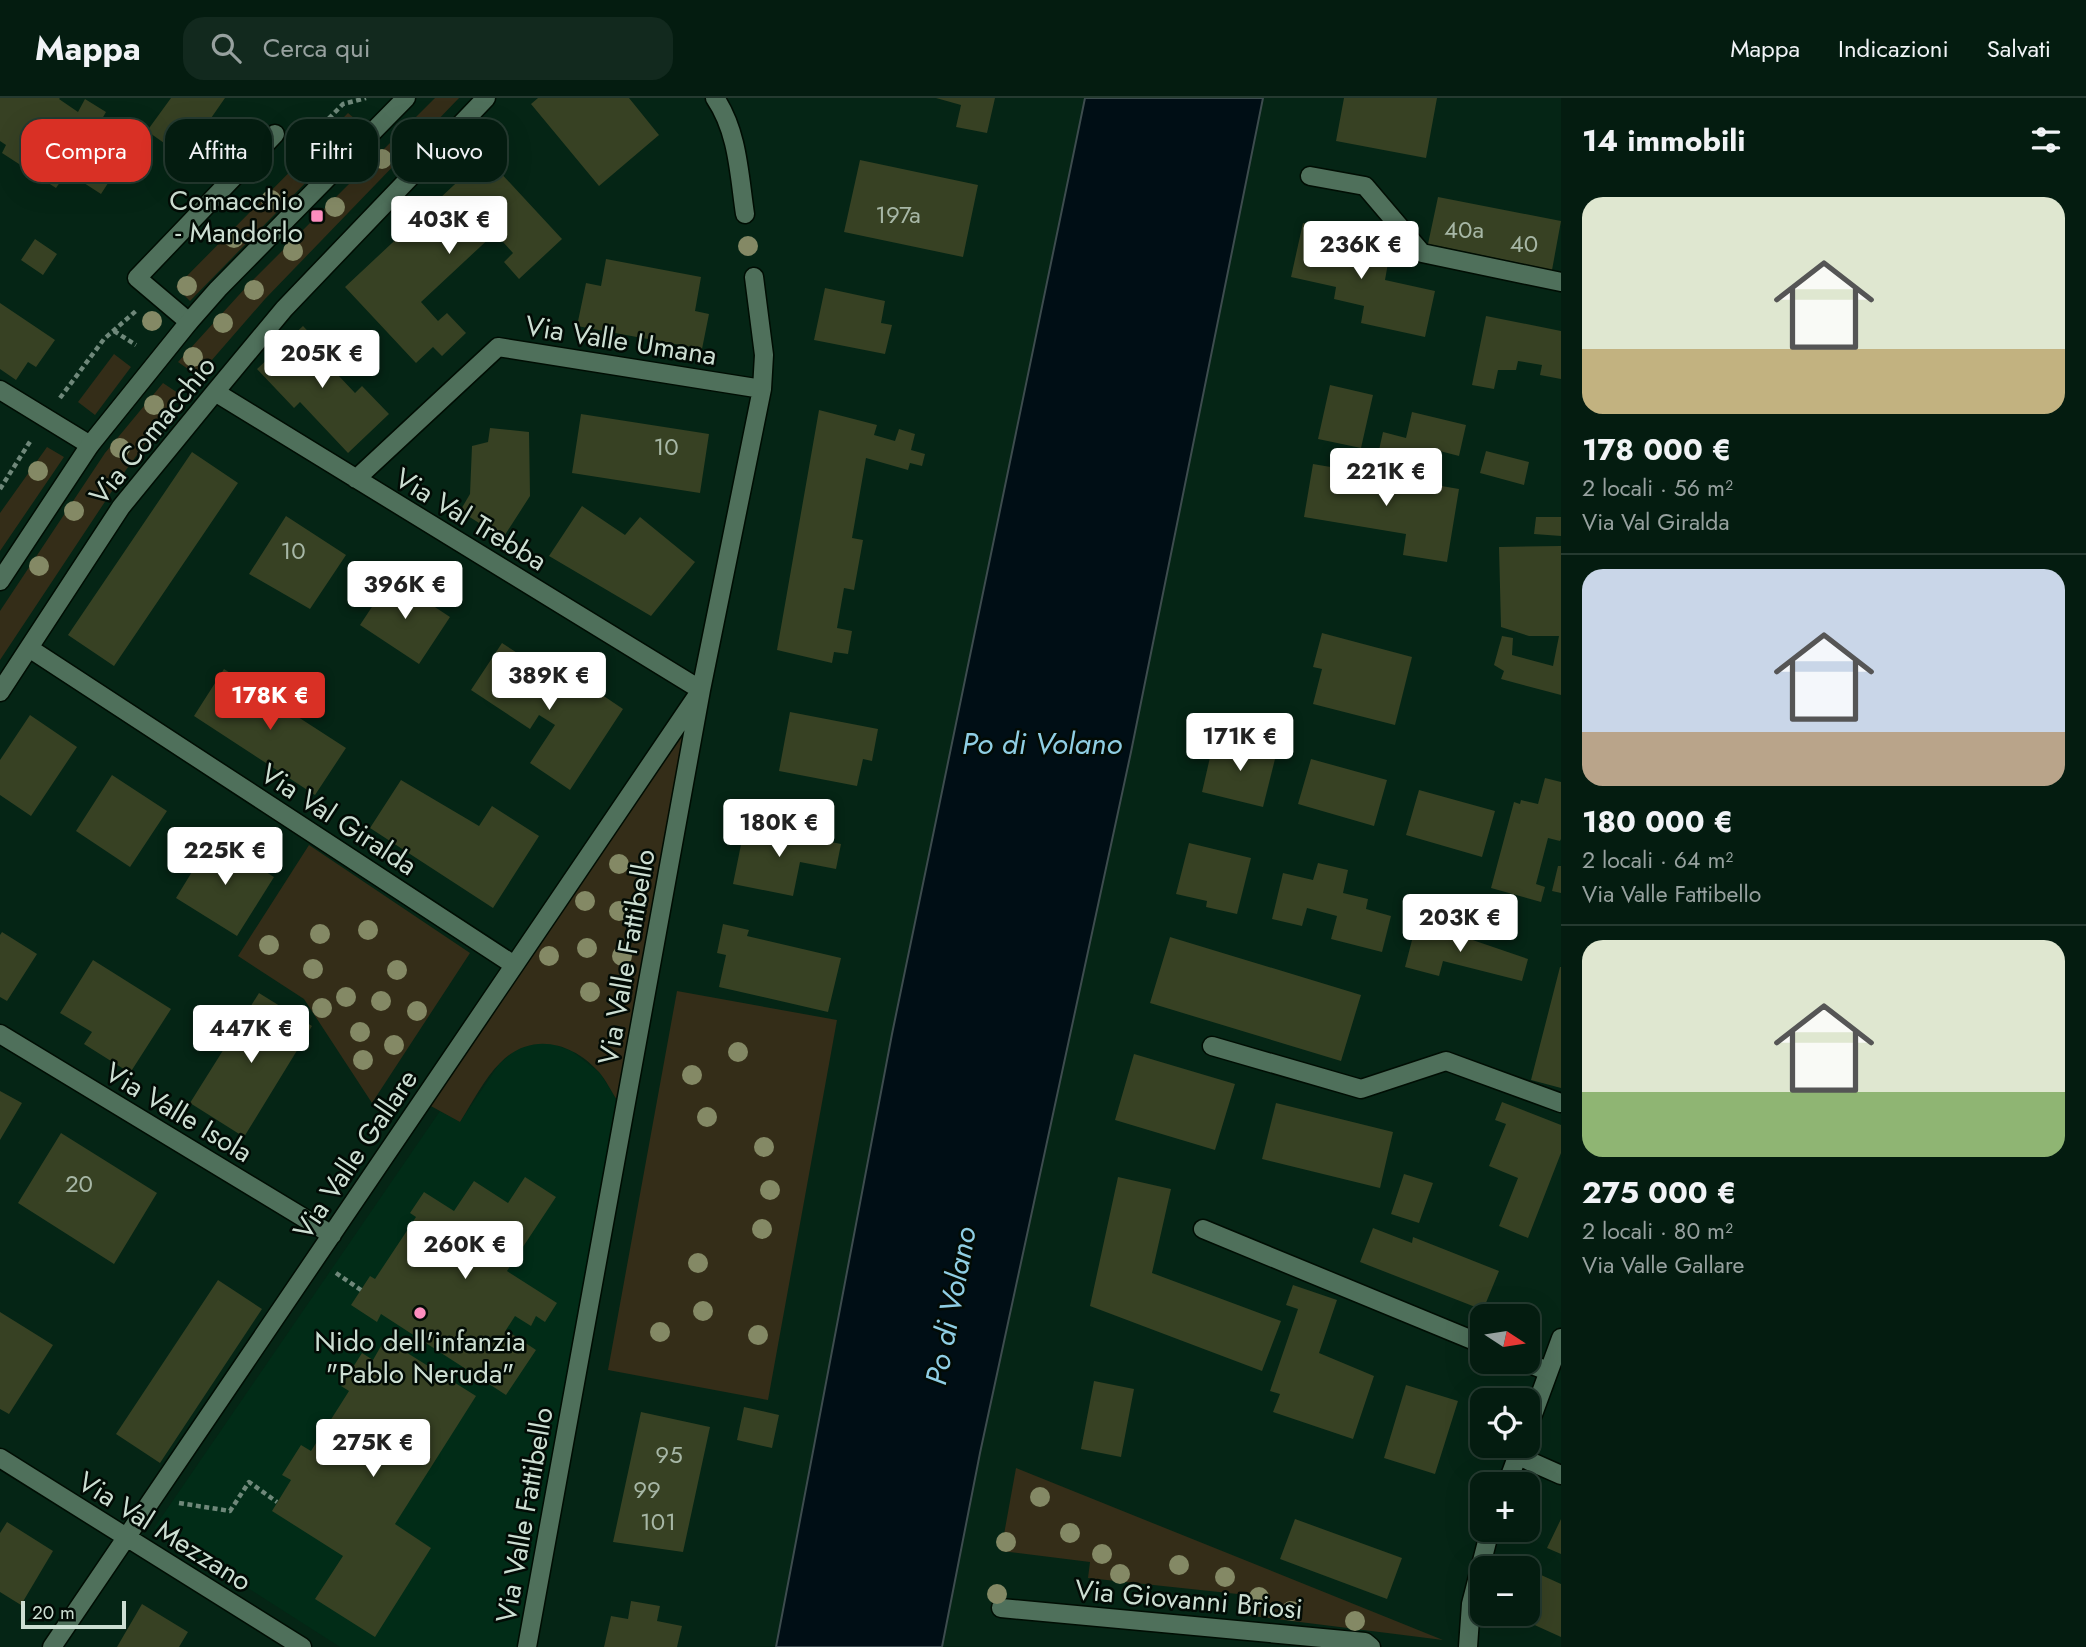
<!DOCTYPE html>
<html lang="it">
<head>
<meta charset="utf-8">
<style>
  body { margin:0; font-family:Jost,sans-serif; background:#12291e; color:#f1f3f6; height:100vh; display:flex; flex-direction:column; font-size:26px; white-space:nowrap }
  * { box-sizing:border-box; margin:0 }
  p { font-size:23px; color:#97a19f }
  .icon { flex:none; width:38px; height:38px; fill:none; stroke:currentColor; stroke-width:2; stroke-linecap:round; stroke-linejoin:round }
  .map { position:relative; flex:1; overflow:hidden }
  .panel { display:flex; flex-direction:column; background:#041c10; width:525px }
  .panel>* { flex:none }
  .banner { position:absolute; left:21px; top:21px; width:665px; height:63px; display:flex; gap:14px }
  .needle { width:46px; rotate:102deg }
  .tools { position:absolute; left:1470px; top:1206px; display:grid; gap:14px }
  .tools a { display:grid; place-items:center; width:70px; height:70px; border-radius:14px; background:#041c10; box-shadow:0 7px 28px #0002,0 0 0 2px #253a30; font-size:35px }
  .scale { position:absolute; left:21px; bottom:18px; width:105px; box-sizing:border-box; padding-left:7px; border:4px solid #ccded2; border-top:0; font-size:19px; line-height:24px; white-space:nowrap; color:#ccded2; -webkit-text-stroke:5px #020b05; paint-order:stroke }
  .price { position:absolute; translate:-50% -60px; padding:0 16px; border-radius:7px; background:#fff; color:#222; font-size:23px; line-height:46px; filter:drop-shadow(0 2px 4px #0008) }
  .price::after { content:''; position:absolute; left:50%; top:42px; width:21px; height:16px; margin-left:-10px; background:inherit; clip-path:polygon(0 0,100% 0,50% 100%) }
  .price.on { background:#d93025; color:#fff }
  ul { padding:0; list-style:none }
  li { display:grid; align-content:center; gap:14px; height:371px; padding:0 21px }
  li+li { border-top:2px solid #253a30 }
  li span { display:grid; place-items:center; height:217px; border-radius:21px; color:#555 }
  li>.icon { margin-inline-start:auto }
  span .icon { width:126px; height:126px; fill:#fffc; stroke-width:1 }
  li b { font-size:30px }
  h2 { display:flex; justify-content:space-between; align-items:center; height:84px; padding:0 21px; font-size:30px }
  .tag { padding:0 24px; border-radius:21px; background:#041c10; box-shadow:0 7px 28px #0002,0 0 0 2px #253a30; font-size:24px; line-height:63px }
  .tag.on { background:#d93025; color:#fff }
  header { display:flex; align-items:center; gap:42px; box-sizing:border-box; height:98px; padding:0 35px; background:#041c10; border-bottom:2px solid #253a30 }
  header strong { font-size:33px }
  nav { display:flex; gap:38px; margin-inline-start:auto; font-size:24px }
  .search { width:490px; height:63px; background:#12291e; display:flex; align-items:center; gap:18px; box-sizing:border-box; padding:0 24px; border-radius:21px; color:#97a19f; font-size:26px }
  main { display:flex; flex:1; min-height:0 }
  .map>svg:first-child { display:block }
</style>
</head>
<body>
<header>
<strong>Mappa</strong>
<div class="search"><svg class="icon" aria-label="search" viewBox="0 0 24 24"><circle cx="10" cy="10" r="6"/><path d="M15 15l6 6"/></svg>Cerca qui</div>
<nav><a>Mappa</a><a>Indicazioni</a><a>Salvati</a></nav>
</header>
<main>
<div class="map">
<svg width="1561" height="1549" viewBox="0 0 1561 1549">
  <rect width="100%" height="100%" fill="#052515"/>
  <!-- built -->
  <path fill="#012c17" d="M547 944 572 953 600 975 617 1002 517 1549H340L154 1430 440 1013 460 1024 499 966 519 949Z"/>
  <!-- green -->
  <path fill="#342d18" d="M435 0H459L265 201 198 278 178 264 248 187Z
    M348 15 362 27 190 203 176 189Z
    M114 256 131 269 95 317 78 304Z
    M163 285 181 297 126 372 0 562V513L105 355Z
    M47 349 64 359 0 453V415Z
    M686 631 617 1002C611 993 606 982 599 974 572 944 531 933 500 965 484 981 472 1005 460 1024L429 1007Z
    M309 747 470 855 372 1005 304 901 238 858Z
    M677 893 837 922 768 1302 608 1272Z
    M1016 1370 1443 1542 1245 1517 1247 1497 1088 1480 1090 1464 1001 1453Z"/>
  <!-- water -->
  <path fill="#000e15" stroke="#3d4c4e" stroke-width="2" d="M1085 0H1263L1131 654 980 1355 942 1549H776L892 936Z"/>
  <!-- building -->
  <path fill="#374123" d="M0 0H60L59 1 78 14 85 1 106 14 99 26 132 48 101 96 67 74 56 90 2 55 6 47 0 43Z
    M171 0H225L184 59 147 33Z
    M538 0H629L659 37 599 88 531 6Z
    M936 0H995L987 35 956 29 961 7Z
    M1344 0H1437L1426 60 1336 43Z
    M485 58 562 141 519 181 504 164 513 155 495 135 421 204 438 223 447 215 466 235 442 258 433 249 416 265 345 189Z
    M860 62 978 87 963 159 844 134Z
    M1438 99 1561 123 1552 172 1428 146Z
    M1303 125 1365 139 1360 159 1388 165 1385 182 1435 193 1425 239 1361 225 1364 208 1334 201 1336 189 1291 179Z
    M35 141 57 156 43 177 21 162Z
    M606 161 701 179 695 213 709 216 702 251 577 228 586 185 601 188Z
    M825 190 885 203 881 225 892 227 885 256 814 242Z
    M0 205 55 242 36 269 28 264 16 282 0 271Z
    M1486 218 1561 233V281L1540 277 1542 267 1518 263 1516 272H1498L1494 291 1472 287Z
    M303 228 326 252 320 258 355 295 362 288 389 316 348 355 300 304 294 310 257 271Z
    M1330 287 1373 297 1361 350 1318 341Z
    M819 312 877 327 874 337 895 343 899 331 915 336 911 352 925 356 922 368 910 365 908 372 866 360 852 440 863 442 854 492 844 490 837 530 852 533 848 556 834 554 832 565 777 552Z
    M1412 314 1466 327 1459 358 1436 352 1431 373 1377 361 1383 334 1406 340Z
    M581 316 709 336 700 395 572 375Z
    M490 330 529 334 530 398 503 440 460 413 470 396 472 348 488 344Z
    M1486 353 1529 364 1524 387 1480 375Z
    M192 354 238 385 114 568 68 537Z
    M1313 366 1459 391 1447 464 1403 457 1406 436 1304 419Z
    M582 408 625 437 640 419 695 464 651 518 549 458Z
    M286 418 346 457 310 511 249 476Z
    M1536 419H1561V438L1534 436Z
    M1561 448V597L1501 581 1504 573 1494 567 1502 538 1513 540 1512 557 1553 568 1559 538H1529L1501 529 1499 449Z
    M391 480 450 519 419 566 360 527Z
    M1322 535 1412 559 1395 627 1313 606 1322 571 1313 569Z
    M502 545 574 592 580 582 623 611 570 692 530 665 555 627 539 617 530 631 471 592Z
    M224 571 346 650 315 697 194 618Z
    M790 614 878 631 872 663 863 661 857 688 779 673Z
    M30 617 77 649 31 718 0 697V662Z
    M1214 642 1245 650 1247 645 1277 653 1263 709 1202 694Z
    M1311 661 1387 682 1374 728 1298 706Z
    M112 677 167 713 130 769 76 733Z
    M1545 680 1561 684V741L1560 743 1548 740 1536 786 1545 789 1541 804 1491 790 1514 704 1520 706 1521 702 1538 706Z
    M401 682 479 728 492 708 539 738 493 810 370 730Z
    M1419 692 1495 713 1482 759 1406 737Z
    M745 727 841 746 836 771 800 764 793 798 733 786Z
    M212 741 274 779 237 838 176 800Z
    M1189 745 1251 760 1237 816 1206 809 1207 803 1176 796Z
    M1318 765 1348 772 1343 795 1368 801 1366 811 1391 818 1382 854 1331 841 1337 818 1307 810 1302 828 1272 821 1283 775 1313 782Z
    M1558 768H1561V795L1552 793Z
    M1417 823 1528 861 1522 883 1443 863 1439 878 1405 869Z
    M723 826 749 832 747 838 841 860 828 914 719 889 726 857 717 855Z
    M2 834 37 856 7 903 0 899V837Z
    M1170 839 1361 897 1341 963 1150 905Z
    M93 862 171 911 130 975 84 946 92 934 60 915Z
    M1560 869H1561V990L1531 982Z
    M259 895 312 928 244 1039 190 1005Z
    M1134 956 1235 986 1215 1052 1115 1022Z
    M0 993 22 1005 0 1042Z
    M1502 1004 1561 1027V1055L1528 1140 1499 1128 1518 1080 1489 1068 1506 1026 1495 1022Z
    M1276 1005 1393 1034 1380 1090 1262 1061Z
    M61 1035 157 1095 114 1166 18 1105Z
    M1404 1076 1433 1085 1419 1125 1391 1116Z
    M525 1079 556 1099 507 1173 557 1205 545 1224 536 1218 531 1228 515 1218 506 1232 536 1252 506 1297 381 1216 377 1224 351 1207 370 1178 375 1181 416 1119 410 1115 424 1094 454 1113 474 1083 508 1105Z
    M1118 1079 1171 1091 1152 1175 1281 1223 1262 1273 1090 1208Z
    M1373 1130 1412 1145 1413 1139 1499 1173 1483 1212 1360 1164Z
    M218 1182 262 1211 160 1365 116 1336Z
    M1293 1187 1337 1202 1319 1255 1374 1278 1353 1341 1273 1314 1280 1296 1270 1293 1298 1211 1286 1207Z
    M0 1214 53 1247 9 1316 0 1311Z
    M385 1241 476 1298 395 1426 431 1450 375 1539 315 1501 343 1458 272 1413 291 1382 282 1377 301 1347 311 1353 349 1293 341 1288 362 1255 373 1262Z
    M1094 1283 1134 1291 1121 1359 1081 1351Z
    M1406 1287 1458 1303 1435 1376 1384 1360Z
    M744 1309 779 1317 772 1350 737 1342Z
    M641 1314 710 1329 683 1454 613 1444Z
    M1295 1421 1402 1460 1387 1501 1280 1461Z
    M1561 1421V1456L1547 1450Z
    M7 1424 53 1453 21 1507 0 1494V1435Z
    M1530 1472 1561 1486V1539L1521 1521 1524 1516H1528V1477Z
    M631 1503 660 1508 657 1523 682 1528 677 1549H604L611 1518 628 1521Z
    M142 1506 188 1534 179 1549H117Z"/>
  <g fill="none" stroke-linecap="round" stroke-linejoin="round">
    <!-- service casing -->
    <g stroke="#000d03" stroke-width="21">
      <path id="service" d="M189 224 137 180 275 36"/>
    </g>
    <!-- minor casing -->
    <g stroke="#000d03" stroke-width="21">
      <path id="minor" d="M715 0C738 34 739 76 745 116
        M1310 78 1365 88 1422 155 1561 184
        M0 292 90 347
        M356 381 498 249 762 291
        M29 550 514 867
        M0 594 121 409 215 294 284 211 486 0
        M0 936 332 1137
        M1212 948 1361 991 1446 963 1561 1005
        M1203 1131 1482 1246
        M1524 1264 1548 1273
        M1518 1358 1561 1377
        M0 1360 302 1549
        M1001 1510 1365 1544 1371 1549
        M52 1549 701 592 215 294
        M527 1549 701 592 762 291 764 257 754 179"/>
    </g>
    <!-- tertiary casing -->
    <g stroke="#000d03" stroke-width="21">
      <path id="tertiary" d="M1528 1330 1561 1240
        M1507 1386 1521 1348
        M1468 1549 1471 1506 1490 1432"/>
    </g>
    <!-- secondary casing -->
    <g stroke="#000d03" stroke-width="21">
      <path id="secondary" d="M0 483 90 347 189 224 218 191 406 0"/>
    </g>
    <!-- path -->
    <path stroke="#6f887a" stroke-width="4.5" stroke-dasharray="5 3.5" stroke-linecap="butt" d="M299 51 343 6 366 0
      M114 233 136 247
      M60 300 104 241 137 212
      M0 391 31 342
      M336 1175 361 1192
      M179 1405 230 1413 249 1384 277 1404"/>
    <!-- service -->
    <use href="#service" stroke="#4f705b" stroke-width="18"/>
    <!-- minor -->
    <use href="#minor" stroke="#4f705b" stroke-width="18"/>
    <!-- tertiary -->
    <use href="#tertiary" stroke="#4f705b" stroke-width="18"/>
    <!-- secondary -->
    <use href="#secondary" stroke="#4f705b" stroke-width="18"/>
  </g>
  <!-- trees -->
  <g fill="#848965">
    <circle cx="346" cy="30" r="10"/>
    <circle cx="382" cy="61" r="10"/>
    <circle cx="310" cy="64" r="10"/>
    <circle cx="271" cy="102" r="10"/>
    <circle cx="335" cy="109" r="10"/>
    <circle cx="234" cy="140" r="10"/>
    <circle cx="748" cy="148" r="10"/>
    <circle cx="293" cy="153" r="10"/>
    <circle cx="187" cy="188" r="10"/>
    <circle cx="254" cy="192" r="10"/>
    <circle cx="152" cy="223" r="10"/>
    <circle cx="223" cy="225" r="10"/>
    <circle cx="193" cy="259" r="10"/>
    <circle cx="154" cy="307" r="10"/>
    <circle cx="120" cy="350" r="10"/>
    <circle cx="38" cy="373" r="10"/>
    <circle cx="74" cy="413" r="10"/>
    <circle cx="39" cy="468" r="10"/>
    <circle cx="619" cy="766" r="10"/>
    <circle cx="585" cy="803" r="10"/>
    <circle cx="619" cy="813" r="10"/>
    <circle cx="368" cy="832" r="10"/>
    <circle cx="320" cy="836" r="10"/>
    <circle cx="269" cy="847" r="10"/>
    <circle cx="587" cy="850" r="10"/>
    <circle cx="549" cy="858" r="10"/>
    <circle cx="622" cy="858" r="10"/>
    <circle cx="313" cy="871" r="10"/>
    <circle cx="397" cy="872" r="10"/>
    <circle cx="590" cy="894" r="10"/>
    <circle cx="346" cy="899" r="10"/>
    <circle cx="381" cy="903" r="10"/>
    <circle cx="322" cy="910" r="10"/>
    <circle cx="417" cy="913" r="10"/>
    <circle cx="360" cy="934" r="10"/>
    <circle cx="394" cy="947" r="10"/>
    <circle cx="738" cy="954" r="10"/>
    <circle cx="363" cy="962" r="10"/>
    <circle cx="692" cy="977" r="10"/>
    <circle cx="707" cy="1019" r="10"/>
    <circle cx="764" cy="1049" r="10"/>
    <circle cx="770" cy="1092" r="10"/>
    <circle cx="762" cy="1131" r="10"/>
    <circle cx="698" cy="1165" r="10"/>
    <circle cx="703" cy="1213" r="10"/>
    <circle cx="660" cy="1234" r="10"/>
    <circle cx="758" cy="1237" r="10"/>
    <circle cx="1040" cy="1399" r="10"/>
    <circle cx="1070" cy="1435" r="10"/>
    <circle cx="1006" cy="1444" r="10"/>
    <circle cx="1102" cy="1456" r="10"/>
    <circle cx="1179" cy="1467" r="10"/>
    <circle cx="1120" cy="1476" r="10"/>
    <circle cx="1225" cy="1479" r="10"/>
    <circle cx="997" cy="1496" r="10"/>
    <circle cx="1259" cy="1499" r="10"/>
    <circle cx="1291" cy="1513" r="10"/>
    <circle cx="1355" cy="1523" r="10"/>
  </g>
  <!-- markers -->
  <g fill="#fd8ebe" stroke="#020b05" stroke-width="2.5">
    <rect x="310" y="111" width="14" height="14" rx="3.5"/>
    <circle cx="420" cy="1215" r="7"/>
  </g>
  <g text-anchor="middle" stroke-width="5" stroke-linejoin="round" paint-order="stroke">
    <!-- number labels -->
    <g font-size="24" fill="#a7b7a6">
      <text x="898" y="125">197a</text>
      <text x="1464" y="140">40a</text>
      <text x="1524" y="154">40</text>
      <text x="666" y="357">10</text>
      <text x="293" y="461">10</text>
      <text x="79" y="1094">20</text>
      <text x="669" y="1365">95</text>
      <text x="647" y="1400">99</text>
      <text x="658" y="1432">101</text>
    </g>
    <!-- poi labels -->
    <g font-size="28" fill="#ccded2" stroke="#020b05" text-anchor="end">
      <text x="303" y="112">Comacchio<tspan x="303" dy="32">- Mandorlo</tspan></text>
      <text x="420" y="1253" text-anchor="middle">Nido dell'infanzia<tspan x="420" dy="32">"Pablo Neruda"</tspan></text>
    </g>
    <!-- street labels -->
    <g font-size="28" fill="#ccded2" stroke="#020b05">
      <text transform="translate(621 242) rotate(9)" y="10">Via Valle Umana</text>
      <text transform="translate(152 332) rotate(-51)" y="10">Via Comacchio</text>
      <text transform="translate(471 421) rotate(31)" y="10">Via Val Trebba</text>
      <text transform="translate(339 721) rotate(33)" y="10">Via Val Giralda</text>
      <text transform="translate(626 859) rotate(-80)" y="10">Via Valle Fattibello</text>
      <text transform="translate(179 1014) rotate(31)" y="10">Via Valle Isola</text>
      <text transform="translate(355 1056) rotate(-56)" y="10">Via Valle Gallare</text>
      <text transform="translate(524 1417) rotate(-80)" y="10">Via Valle Fattibello</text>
      <text transform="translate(165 1433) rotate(32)" y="10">Via Val Mezzano</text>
      <text transform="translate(1189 1501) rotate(5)" y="10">Via Giovanni Briosi</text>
    </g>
    <!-- water labels -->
    <g font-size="30" font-style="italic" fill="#8fcee4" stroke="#020b05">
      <text x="1042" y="656">Po di Volano</text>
      <text transform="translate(951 1208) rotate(-79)" y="10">Po di Volano</text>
    </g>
  </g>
</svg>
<div class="tools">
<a><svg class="needle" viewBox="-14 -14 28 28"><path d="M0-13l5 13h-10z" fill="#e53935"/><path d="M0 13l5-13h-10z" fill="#97a19f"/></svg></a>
<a><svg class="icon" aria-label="locate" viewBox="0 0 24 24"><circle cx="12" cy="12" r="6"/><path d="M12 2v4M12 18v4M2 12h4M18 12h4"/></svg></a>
<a>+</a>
<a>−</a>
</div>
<div class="scale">20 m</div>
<b class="price" style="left:449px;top:158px">403K €</b>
<b class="price" style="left:1361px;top:183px">236K €</b>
<b class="price" style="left:322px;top:292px">205K €</b>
<b class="price" style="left:1386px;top:410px">221K €</b>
<b class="price" style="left:405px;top:523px">396K €</b>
<b class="price" style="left:549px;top:614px">389K €</b>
<b class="price on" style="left:270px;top:634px">178K €</b>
<b class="price" style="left:1240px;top:675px">171K €</b>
<b class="price" style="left:779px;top:761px">180K €</b>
<b class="price" style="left:225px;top:789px">225K €</b>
<b class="price" style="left:1460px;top:856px">203K €</b>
<b class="price" style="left:251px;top:967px">447K €</b>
<b class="price" style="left:465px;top:1183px">260K €</b>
<b class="price" style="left:373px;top:1381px">275K €</b>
<div class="banner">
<a class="tag on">Compra</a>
<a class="tag">Affitta</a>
<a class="tag">Filtri</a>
<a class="tag">Nuovo</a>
</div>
</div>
<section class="panel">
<h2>14 immobili<svg class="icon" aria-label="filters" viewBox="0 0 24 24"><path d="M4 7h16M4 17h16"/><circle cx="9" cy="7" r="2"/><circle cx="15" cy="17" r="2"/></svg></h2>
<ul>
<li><span style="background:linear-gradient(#dfe7d0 70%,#c2b280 0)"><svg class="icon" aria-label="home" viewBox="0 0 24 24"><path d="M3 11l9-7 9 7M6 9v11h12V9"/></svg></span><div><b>178 000 €</b><p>2 locali · 56 m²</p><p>Via Val Giralda</p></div></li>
<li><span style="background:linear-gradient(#c9d6e8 75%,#b9a48a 0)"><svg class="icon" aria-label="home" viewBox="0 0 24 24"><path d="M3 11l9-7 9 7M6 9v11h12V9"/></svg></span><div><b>180 000 €</b><p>2 locali · 64 m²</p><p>Via Valle Fattibello</p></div></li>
<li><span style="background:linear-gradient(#dfe7d0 70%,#8fb573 0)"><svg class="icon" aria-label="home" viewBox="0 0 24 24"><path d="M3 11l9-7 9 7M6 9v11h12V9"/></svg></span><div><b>275 000 €</b><p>2 locali · 80 m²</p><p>Via Valle Gallare</p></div></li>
</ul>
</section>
</main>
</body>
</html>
